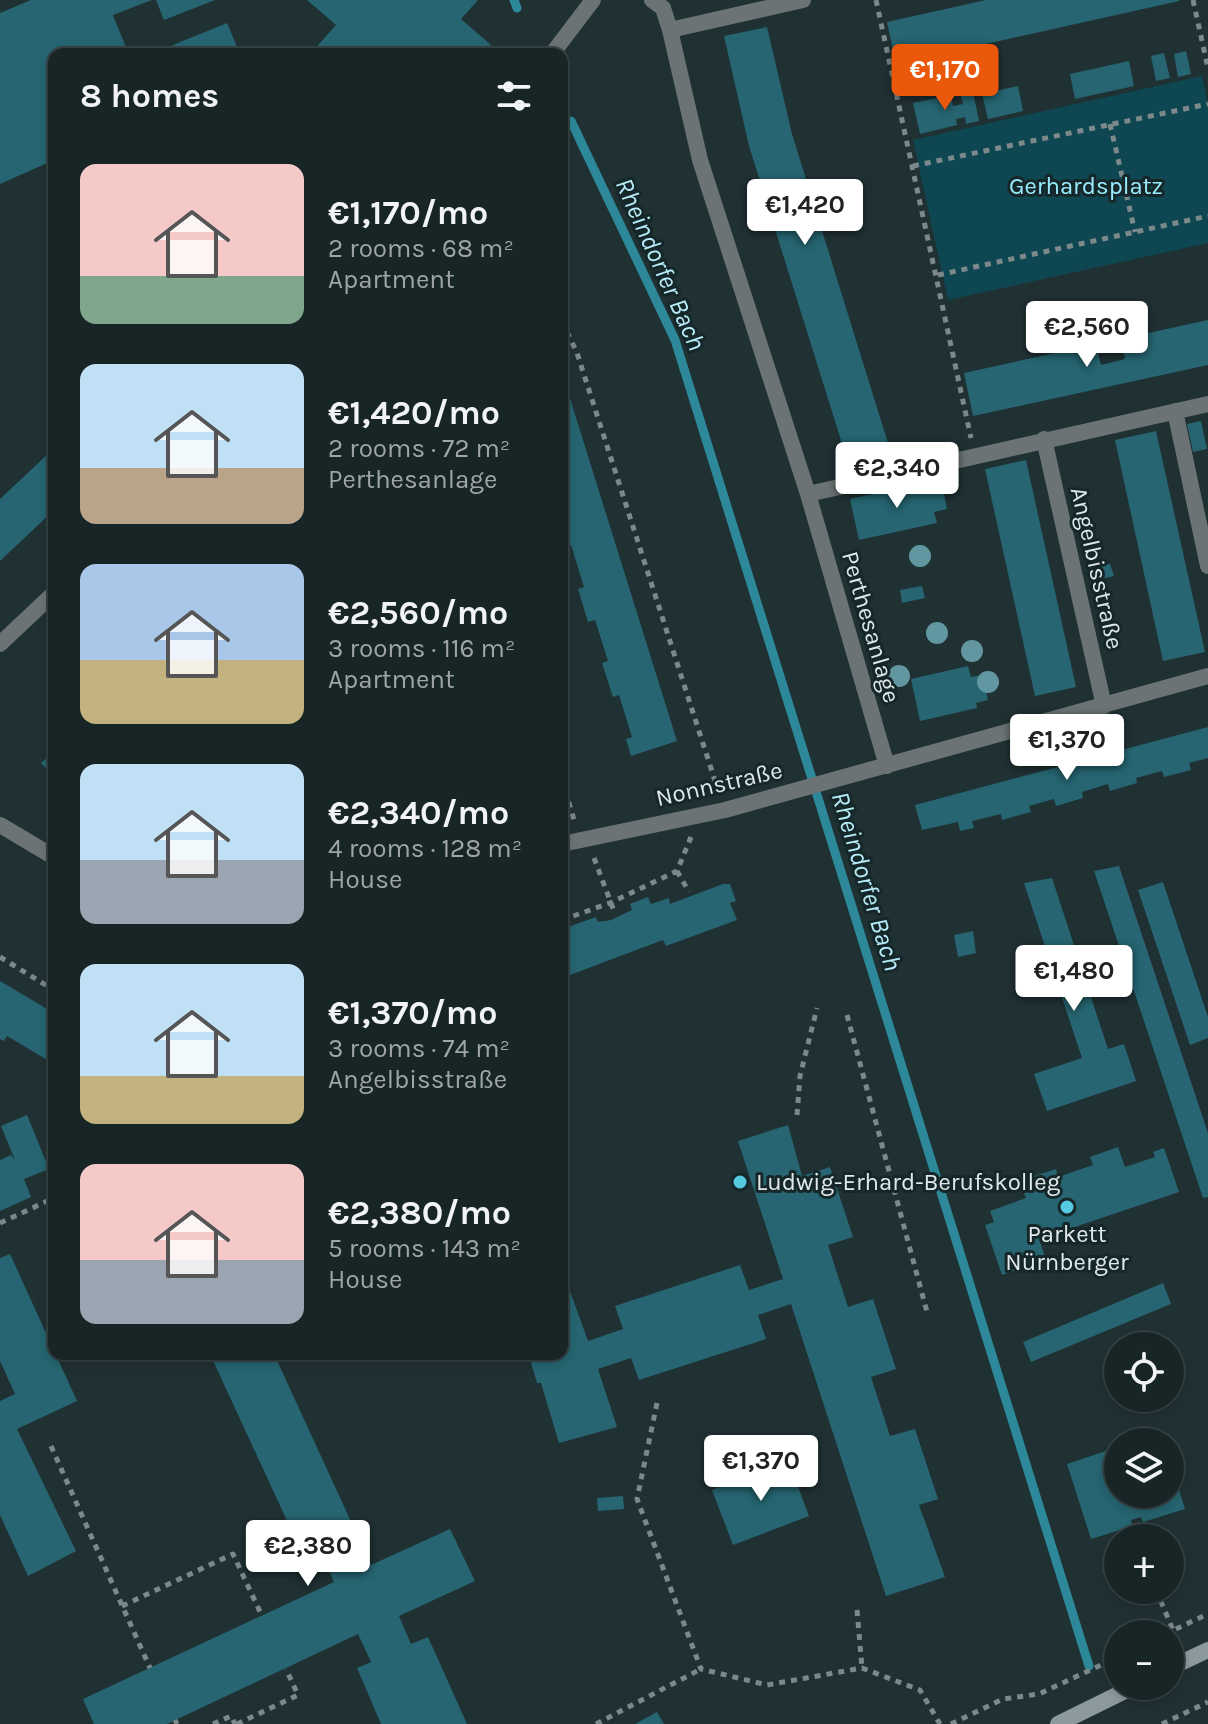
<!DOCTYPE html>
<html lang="en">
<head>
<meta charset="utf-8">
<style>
  body { margin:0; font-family:Karla,sans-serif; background:#212d2f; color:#f1f3f6; height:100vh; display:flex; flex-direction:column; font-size:30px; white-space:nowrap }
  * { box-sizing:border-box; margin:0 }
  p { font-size:26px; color:#9fa5a7 }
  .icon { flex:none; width:44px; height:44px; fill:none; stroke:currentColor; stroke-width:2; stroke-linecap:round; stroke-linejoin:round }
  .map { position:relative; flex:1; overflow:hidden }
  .panel { position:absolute; left:48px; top:48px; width:520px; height:1312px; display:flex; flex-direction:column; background:#182527; border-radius:16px; box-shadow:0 4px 12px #0003,0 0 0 2px #364244 }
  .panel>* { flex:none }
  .controls { position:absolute; left:1104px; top:1332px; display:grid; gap:16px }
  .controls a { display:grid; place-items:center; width:80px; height:80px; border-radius:50%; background:#182527; box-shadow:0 4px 12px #0003,0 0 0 2px #364244; font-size:40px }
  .price { position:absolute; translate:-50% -68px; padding:0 18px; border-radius:8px; background:#fff; color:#222; font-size:26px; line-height:52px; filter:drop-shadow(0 2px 4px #0008) }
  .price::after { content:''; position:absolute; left:50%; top:48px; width:24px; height:18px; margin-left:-12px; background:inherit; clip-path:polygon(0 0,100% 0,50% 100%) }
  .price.current { background:#ea580c; color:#fff }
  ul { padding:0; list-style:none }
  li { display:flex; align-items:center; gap:24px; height:200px; padding:0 32px }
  li span { display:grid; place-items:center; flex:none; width:224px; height:160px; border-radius:16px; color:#555 }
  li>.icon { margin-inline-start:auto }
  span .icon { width:96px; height:96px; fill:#fffc; stroke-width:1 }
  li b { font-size:34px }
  h2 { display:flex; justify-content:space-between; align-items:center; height:96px; padding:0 32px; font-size:34px }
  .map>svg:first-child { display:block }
</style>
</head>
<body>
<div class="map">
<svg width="1208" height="1724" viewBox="0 0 1208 1724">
  <rect width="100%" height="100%" fill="#203134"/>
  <!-- green -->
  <path fill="#0e4751" d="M1202 76 1208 104V243L948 300 913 140Z"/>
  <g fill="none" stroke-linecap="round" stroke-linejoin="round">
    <!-- stream -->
    <path stroke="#2d899a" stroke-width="9" d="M514 0 517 8
      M571 121 675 340 1089 1666"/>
  </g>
  <!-- building -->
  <path fill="#266571" d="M31 0H152L113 15 127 50 119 54H54V160L0 184V13Z
    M156 0H215L164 20Z
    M307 0H478L461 19 491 45 483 54H310L336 25Z
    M986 0H1179V1L896 64 887 22Z
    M227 23 239 52 234 54H151Z
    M767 27 792 134 892 456 849 466 749 146 724 36Z
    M1186 51 1191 74 1178 77 1174 54Z
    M1164 53 1170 78 1156 81 1151 56Z
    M1129 61 1134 86 1075 99 1070 74Z
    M1018 86 1023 111 988 119 982 94Z
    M972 87 979 121 966 124 965 117 956 119 957 125 920 134 913 103 951 95 953 106 963 104 959 89Z
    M1208 320V365L973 416 964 373 1096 344 1101 365 1125 359 1121 339Z
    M563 376 677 741 631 756 626 739 632 737 619 695 613 697 602 663 608 661 595 620 588 622 578 589 584 587 571 545 565 547 562 537Z
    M1201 421 1207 449 1193 452 1187 424Z
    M1156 431 1205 652 1163 661 1115 440Z
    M49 453 54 458V510L0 561V499Z
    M1026 460 1076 687 1035 696 985 469Z
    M928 482 929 487 942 484 947 509 934 512 937 523 859 540 850 499Z
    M1110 564 1114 576 1092 581 1089 568Z
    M922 586 925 598 902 603 900 590Z
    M968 666 971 677 982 675 988 700 976 703 977 708 920 721 911 679Z
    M1208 727V758L1189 763 1191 770 1164 777 1162 771 1136 778 1137 783 1110 791 1108 784 1082 792 1083 798 1056 806 1054 799 1029 806 1031 812 1016 816 1002 820 1001 814 972 821 974 828 960 831 958 822 922 830 915 805Z
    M54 751V777L41 763Z
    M1119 866 1208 1133V1197L1203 1198 1094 871Z
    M1052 878 1108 1049 1124 1044 1136 1081 1047 1111 1034 1074 1082 1058 1024 883Z
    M1163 882 1208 1017V1038L1190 1045 1138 890Z
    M723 884H730L736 901 730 903 737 920 666 946 663 940 562 978V929L596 917 598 922 611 920 632 910 630 904 648 897 651 904 669 898 670 904Z
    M973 931 976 953 958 957 954 935Z
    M0 981 54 1013V1064L7 1036 4 1041 0 1039Z
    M27 1115 49 1169 24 1179 31 1197 0 1211V1160L11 1155 15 1160 1 1126Z
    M788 1125 802 1176 830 1167 853 1237 828 1245 848 1307 873 1299 896 1369 871 1377 890 1436 915 1429 938 1499 919 1505 945 1577 886 1596 791 1304 758 1315 766 1339 639 1380 631 1358 598 1369 617 1427 559 1443 541 1383H537L531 1363 534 1361 532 1354H562V1269L588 1341 623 1329 615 1306 740 1265 749 1290 783 1279 738 1141Z
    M1118 1147 1125 1167 1155 1157 1153 1152 1164 1148 1179 1192 1039 1239 1046 1260 1002 1275 985 1225 994 1222 990 1211 1026 1198 1019 1181 1056 1169 1058 1177 1093 1165 1090 1157Z
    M10 1254 77 1401 17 1429 76 1551 28 1576 0 1515V1401L15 1394 0 1361V1258Z
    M1163 1283 1171 1304 1031 1362 1023 1342Z
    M210 1354H274L371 1565 450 1529 475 1581 399 1616 411 1644 428 1637 467 1724H381L357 1668 371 1662 358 1634 167 1724H94L83 1699 334 1582 322 1555 306 1562Z
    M1161 1433 1164 1442H1136V1441Z
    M1118 1447V1494H1170L1171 1463 1185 1509 1143 1522 1141 1517 1131 1520 1133 1526 1091 1539 1067 1464Z
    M788 1460 809 1516 733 1545 712 1490Z
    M623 1496 624 1509 598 1511 597 1498Z
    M657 1712 664 1724H635Z"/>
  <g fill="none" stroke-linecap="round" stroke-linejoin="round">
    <!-- path -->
    <path stroke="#7b898b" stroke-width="5" stroke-dasharray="6 6" stroke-linecap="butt" d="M876 0 971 438
      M1193 0 1208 68
      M1110 124 1135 232
      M913 166 1208 104
      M938 275 1208 216
      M562 321 577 353 718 790
      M562 779 574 820
      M594 858 614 911
      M677 871 689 892
      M562 920 610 903 677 871 691 837
      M0 957 54 990
      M847 1015 927 1312
      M797 1115 800 1076 817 1008
      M0 1223 54 1198
      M657 1403 637 1499 701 1669 767 1685 862 1668 920 1690 940 1724
      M51 1446 150 1668
      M1103 1572 1118 1565
      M1156 1590 1173 1630
      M122 1606 233 1554 262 1616
      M857 1610 862 1668
      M1165 1634 1208 1614
      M175 1720 177 1724
      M213 1724 231 1716 235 1724
      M237 1724 298 1695 286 1669
      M596 1724 701 1669
      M951 1724 1003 1699 1039 1694 1118 1657
      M1162 1724 1208 1702"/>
    <!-- minor -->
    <path stroke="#6b7375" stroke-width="16" d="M652 0 663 8 670 30 700 160 808 494 887 766
      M670 30 803 0
      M552 54 593 0
      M1175 411 1208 566
      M1044 439 1104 706
      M808 494 1208 404
      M0 644 54 593
      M0 825 54 857
      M562 844 725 810 1208 676"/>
    <!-- secondary -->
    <path stroke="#8d9a9d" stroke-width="16" d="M1170 1668 1208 1650
      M1058 1724 1135 1686"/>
  </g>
  <!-- trees -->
  <g fill="#6297a2">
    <circle cx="920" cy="556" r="11"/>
    <circle cx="937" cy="633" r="11"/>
    <circle cx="972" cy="651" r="11"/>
    <circle cx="899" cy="676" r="11"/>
    <circle cx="988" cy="682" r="11"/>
  </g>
  <!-- markers -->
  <g fill="#55cae0" stroke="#16272a" stroke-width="3">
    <circle cx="740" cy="1182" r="8"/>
    <circle cx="1067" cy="1207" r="8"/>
  </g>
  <g text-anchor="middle" stroke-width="6" stroke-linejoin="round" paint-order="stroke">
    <!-- park labels -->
    <g font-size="24" fill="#98ebfc" stroke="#16272a">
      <text x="1086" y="194">Gerhardsplatz</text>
    </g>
    <!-- street labels -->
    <g font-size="24" fill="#dfe9eb" stroke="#16272a">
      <text transform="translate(1097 568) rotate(77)" y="8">Angelbisstraße</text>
      <text transform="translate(871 627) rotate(74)" y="8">Perthesanlage</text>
      <text transform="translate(719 784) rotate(-13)" y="8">Nonnstraße</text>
    </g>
    <!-- poi labels -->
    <g font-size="24" fill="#dfe9eb" stroke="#16272a" text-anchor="start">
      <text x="756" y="1190">Ludwig-Erhard-Berufskolleg</text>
      <text x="1067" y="1242" text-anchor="middle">Parkett<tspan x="1067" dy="28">Nürnberger</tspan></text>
    </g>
    <!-- water labels -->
    <g font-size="26" font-style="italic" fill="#b7ebf7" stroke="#16272a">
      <text transform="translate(661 264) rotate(66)" y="9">Rheindorfer Bach</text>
      <text transform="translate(867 881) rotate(73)" y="9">Rheindorfer Bach</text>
    </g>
  </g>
</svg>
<div class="controls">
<a><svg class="icon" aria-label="locate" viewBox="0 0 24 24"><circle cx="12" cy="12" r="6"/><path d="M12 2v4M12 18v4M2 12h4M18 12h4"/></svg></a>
<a><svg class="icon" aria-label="layers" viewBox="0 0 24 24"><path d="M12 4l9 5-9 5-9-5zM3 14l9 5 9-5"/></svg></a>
<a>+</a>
<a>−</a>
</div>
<b class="price current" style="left:945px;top:112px">€1,170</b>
<b class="price" style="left:805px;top:247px">€1,420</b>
<b class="price" style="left:1087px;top:369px">€2,560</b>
<b class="price" style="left:897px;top:510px">€2,340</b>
<b class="price" style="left:1067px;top:782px">€1,370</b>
<b class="price" style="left:1074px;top:1013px">€1,480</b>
<b class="price" style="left:761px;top:1503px">€1,370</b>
<b class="price" style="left:308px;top:1588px">€2,380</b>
<section class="panel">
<h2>8 homes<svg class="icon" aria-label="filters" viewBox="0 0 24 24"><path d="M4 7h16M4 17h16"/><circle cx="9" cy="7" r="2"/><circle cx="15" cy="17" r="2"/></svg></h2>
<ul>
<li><span style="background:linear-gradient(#f6c9c9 70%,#7fa58c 0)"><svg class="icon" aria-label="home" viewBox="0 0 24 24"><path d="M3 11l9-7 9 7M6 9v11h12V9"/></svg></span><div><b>€1,170/mo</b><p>2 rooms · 68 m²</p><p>Apartment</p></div></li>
<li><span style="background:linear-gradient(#bfe0f5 65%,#b9a48a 0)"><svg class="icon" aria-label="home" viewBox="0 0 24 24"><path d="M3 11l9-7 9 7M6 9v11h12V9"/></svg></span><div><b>€1,420/mo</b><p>2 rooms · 72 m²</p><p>Perthesanlage</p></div></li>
<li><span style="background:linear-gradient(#a9c7e8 60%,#c2b280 0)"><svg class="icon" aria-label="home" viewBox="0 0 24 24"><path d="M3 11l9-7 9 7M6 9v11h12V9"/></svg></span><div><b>€2,560/mo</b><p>3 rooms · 116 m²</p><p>Apartment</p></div></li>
<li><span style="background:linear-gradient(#bfe0f5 60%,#9aa5b1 0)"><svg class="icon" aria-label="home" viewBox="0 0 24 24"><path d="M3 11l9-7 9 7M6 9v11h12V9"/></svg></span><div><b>€2,340/mo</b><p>4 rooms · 128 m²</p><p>House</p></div></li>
<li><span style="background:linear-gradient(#bfe0f5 70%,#c2b280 0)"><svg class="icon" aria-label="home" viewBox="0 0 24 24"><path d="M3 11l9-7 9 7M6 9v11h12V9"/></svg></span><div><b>€1,370/mo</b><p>3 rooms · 74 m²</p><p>Angelbisstraße</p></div></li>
<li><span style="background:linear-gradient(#f6c9c9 60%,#9aa5b1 0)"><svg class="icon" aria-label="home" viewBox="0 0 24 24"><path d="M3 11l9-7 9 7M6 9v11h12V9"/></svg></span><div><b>€2,380/mo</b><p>5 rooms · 143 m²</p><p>House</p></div></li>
</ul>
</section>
</div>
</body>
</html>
